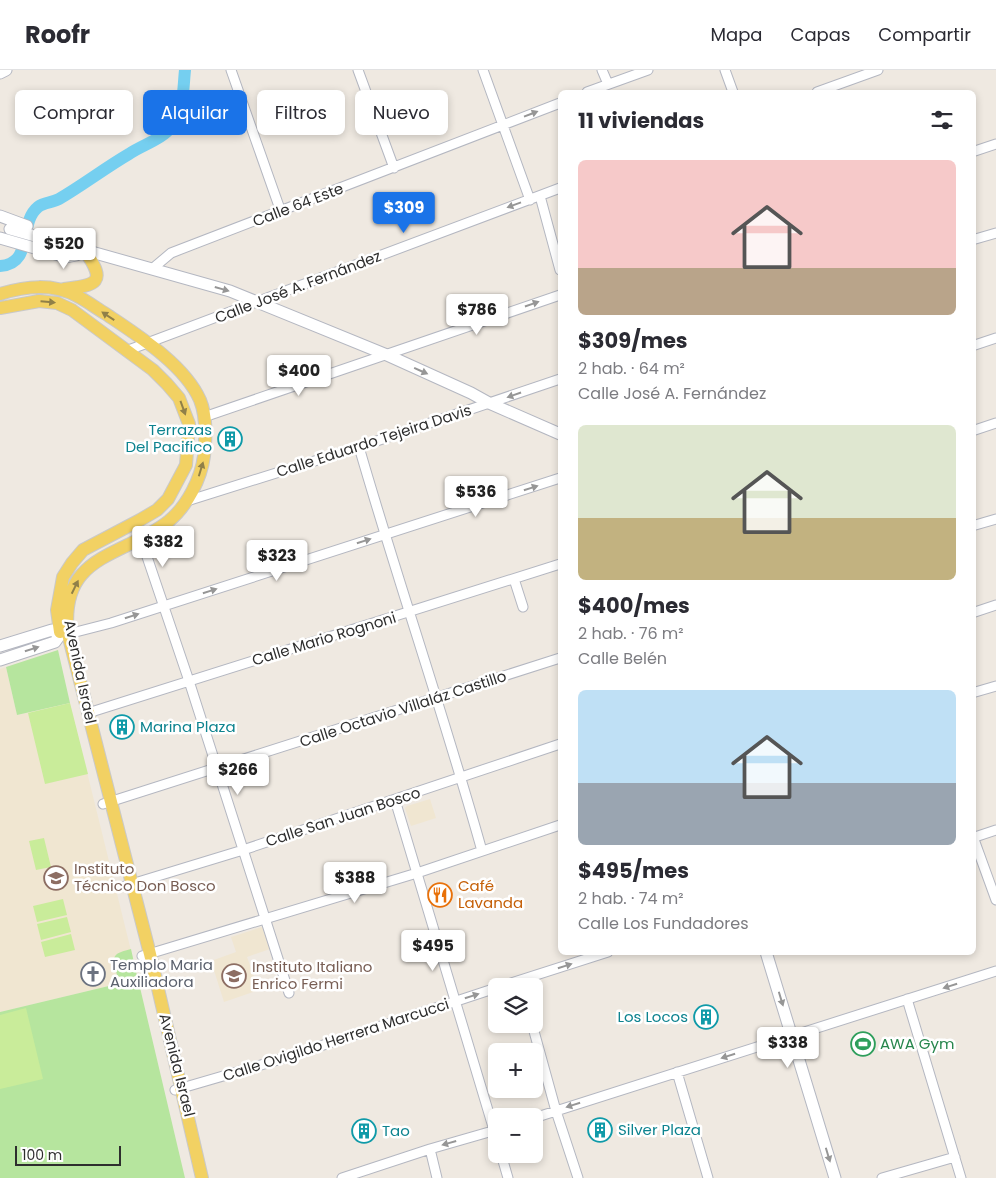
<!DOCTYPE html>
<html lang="es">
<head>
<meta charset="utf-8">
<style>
  body { margin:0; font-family:Poppins,sans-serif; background:#f2f2f3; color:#2b2b33; height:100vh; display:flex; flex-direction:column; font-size:19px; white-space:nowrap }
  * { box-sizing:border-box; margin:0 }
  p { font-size:16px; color:#7c7c81 }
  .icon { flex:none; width:28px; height:28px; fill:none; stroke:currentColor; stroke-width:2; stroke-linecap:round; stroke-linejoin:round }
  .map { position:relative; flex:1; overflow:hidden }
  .panel { position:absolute; left:558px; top:20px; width:418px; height:865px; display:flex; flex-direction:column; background:#fff; border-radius:8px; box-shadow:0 2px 8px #0003 }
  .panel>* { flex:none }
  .top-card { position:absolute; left:15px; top:20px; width:468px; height:45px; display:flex; gap:10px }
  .buttons { position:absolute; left:488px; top:908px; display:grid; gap:10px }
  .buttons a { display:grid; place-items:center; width:55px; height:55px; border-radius:8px; background:#fff; box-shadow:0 2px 8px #0003; font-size:25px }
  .scale { position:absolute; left:15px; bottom:12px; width:106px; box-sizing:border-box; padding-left:5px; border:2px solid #2e2e2e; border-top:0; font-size:14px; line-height:18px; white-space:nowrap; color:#2e2e2e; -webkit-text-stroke:4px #fff; paint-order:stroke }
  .price { position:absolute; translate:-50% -42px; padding:0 11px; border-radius:5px; background:#fff; color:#222; font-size:16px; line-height:32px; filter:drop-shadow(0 1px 2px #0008) }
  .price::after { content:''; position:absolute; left:50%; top:30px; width:15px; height:11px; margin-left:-8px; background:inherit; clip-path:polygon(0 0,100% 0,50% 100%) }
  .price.active { background:#1a73e8; color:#fff }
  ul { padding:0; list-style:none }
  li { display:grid; align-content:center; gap:10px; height:265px; padding:0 20px }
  li span { display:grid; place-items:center; height:155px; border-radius:8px; color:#555 }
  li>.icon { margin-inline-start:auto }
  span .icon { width:90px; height:90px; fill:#fffc; stroke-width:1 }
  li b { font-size:21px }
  h2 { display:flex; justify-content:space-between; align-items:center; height:60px; padding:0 20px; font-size:21px }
  .chip { padding:0 18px; border-radius:8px; background:#fff; box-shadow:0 2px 8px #0003; font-size:18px; line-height:45px }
  .chip.active { background:#1a73e8; color:#fff }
  header { display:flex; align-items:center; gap:30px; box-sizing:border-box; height:70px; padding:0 25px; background:#fff; border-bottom:1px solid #e1e1e2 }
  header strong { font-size:24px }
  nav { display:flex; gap:28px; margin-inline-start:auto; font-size:18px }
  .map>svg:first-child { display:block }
</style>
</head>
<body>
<header>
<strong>Roofr</strong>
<nav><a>Mapa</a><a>Capas</a><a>Compartir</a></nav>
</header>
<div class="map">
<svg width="996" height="1108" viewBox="0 0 996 1108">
  <rect width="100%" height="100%" fill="#efe9e1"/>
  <!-- education -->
  <path fill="#f0e6d1" d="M6 597 17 645 70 633 138 909 0 942V599Z
    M430 729 436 748 411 756 405 738 407 736Z
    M262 857 270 879 247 887 259 920 224 932 211 891 236 882 231 867Z"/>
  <!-- green -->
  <path fill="#b6e59e" d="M58 580 70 633 17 645 6 597Z
    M131 879 137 906 123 909 117 905C112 886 111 884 131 879Z
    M138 909 185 1108H0V942Z"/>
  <!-- pitch -->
  <path fill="#c9ec9a" d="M70 633 88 704 45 714 28 643Z
    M44 768 51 797 36 800 29 771Z
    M63 829 67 845 37 852 33 836Z
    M67 847 71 862 41 870 37 854Z
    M71 864 75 880 45 887 41 872Z
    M26 938 43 1009 0 1019V945Z"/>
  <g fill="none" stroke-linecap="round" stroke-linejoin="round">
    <!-- river -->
    <path stroke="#75cff0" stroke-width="12" d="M0 196C34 194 18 153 38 137 44 132 52 133 59 129 83 115 105 98 129 84 144 74 162 70 173 55 184 39 183 19 185 0"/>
    <!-- street casing -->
    <g stroke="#b4b7c1" stroke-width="11">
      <path id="street" d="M231 0 281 142
        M358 0 394 98
        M483 0 530 130
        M602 0 608 14
        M725 0 733 22
        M587 22 648 0
        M817 22 878 0
        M972 82 996 74
        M540 126 560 200
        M972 170 996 163
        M152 199 171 183 560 33
        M972 276 996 268
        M126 281 560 118
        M204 347 560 225
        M972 361 996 353
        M359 377C398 512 444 645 482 781
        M187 431 359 377 560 309
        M972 456 996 449
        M141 469 189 611 289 923
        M514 509 523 537
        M972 543 996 535
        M68 564 111 553 560 408
        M972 623 996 616
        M88 643 560 494
        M395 730 496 1067
        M103 734 560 588
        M972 764 996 830
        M972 768 996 760
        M125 816 243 780 560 674
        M142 886 417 803 560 755
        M502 916 608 882
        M907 929 961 1108
        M532 954 556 1041 578 1108
        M677 1002 708 1108
        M175 1020 278 990 496 918
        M534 1048 996 901
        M430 1079 437 1108
        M501 1084 508 1108
        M342 1108 430 1079 496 1060
        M882 1108 955 1087"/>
    </g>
    <!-- secondary casing -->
    <g stroke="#b4b7c1" stroke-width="13">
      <path id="secondary" d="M0 3 6 0
        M0 146 27 156
        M10 159 230 221 387 285 471 323 489 333 560 364
        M0 168 66 187 76 185 85 181
        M0 576 52 560 60 565
        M0 590 55 572 60 565 68 564
        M766 882 835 1108"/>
    </g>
    <!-- primary casing -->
    <g stroke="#c9c9c9" stroke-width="14">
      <path id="primary" d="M64 219C97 215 107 213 85 181
        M0 224C26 216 52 213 77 226 87 231 96 238 106 244 137 265 184 294 200 330 207 347 206 367 204 386 201 409 187 436 169 451 122 488 59 483 68 564L150 884 202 1108
        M0 238 39 231 57 233 72 240 153 300 167 314 179 328 189 354 186 395 168 429 157 440 140 450 83 480 72 493 63 507 57 540 60 562"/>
    </g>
    <!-- street -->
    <use href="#street" stroke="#fff" stroke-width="9"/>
    <!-- secondary -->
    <use href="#secondary" stroke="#fff" stroke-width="11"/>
    <!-- primary -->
    <use href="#primary" stroke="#f2d163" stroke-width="12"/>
  </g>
  <!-- one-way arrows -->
  <defs><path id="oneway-solid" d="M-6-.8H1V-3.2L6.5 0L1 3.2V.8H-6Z" transform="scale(1.25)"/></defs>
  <g fill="#969696">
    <use href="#oneway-solid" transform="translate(531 44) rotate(-21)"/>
    <use href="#oneway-solid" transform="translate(514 135) rotate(160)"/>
    <use href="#oneway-solid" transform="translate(222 219) rotate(16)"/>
    <use href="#oneway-solid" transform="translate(532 234) rotate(-19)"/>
    <use href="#oneway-solid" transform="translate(421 301) rotate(24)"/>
    <use href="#oneway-solid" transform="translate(514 325) rotate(161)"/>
    <use href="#oneway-solid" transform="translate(531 418) rotate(-18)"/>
    <use href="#oneway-solid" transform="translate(364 471) rotate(-18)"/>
    <use href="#oneway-solid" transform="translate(210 521) rotate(-18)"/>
    <use href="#oneway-solid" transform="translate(132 546) rotate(-18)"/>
    <use href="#oneway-solid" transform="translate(32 579) rotate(-18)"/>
    <use href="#oneway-solid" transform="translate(565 896) rotate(-18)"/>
    <use href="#oneway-solid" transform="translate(950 916) rotate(162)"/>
    <use href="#oneway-solid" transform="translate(472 926) rotate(-17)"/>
    <use href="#oneway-solid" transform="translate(781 929) rotate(73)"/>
    <use href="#oneway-solid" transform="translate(728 986) rotate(162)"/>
    <use href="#oneway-solid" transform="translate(573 1035) rotate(162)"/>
    <use href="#oneway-solid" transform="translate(449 1073) rotate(164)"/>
    <use href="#oneway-solid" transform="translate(828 1085) rotate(73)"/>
  </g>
  <g fill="#908048">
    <use href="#oneway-solid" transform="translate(48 232) rotate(5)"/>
    <use href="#oneway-solid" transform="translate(108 246) rotate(-147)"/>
    <use href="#oneway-solid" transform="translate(183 338) rotate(70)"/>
    <use href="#oneway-solid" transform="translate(201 399) rotate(-73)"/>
    <use href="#oneway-solid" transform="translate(75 517) rotate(-64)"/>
  </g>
  <!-- icons -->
  <defs>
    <g id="building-ring" transform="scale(1.25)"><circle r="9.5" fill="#fff" stroke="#0f9aa8" stroke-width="1.5"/><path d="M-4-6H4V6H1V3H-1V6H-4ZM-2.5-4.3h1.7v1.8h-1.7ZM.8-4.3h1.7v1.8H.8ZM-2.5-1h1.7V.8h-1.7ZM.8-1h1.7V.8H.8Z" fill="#0f9aa8"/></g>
    <g id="school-ring" transform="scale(1.25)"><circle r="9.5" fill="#fff" stroke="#8d6e63" stroke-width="1.5"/><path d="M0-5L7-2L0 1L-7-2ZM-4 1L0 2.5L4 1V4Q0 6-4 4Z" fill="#8d6e63"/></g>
    <g id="restaurant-ring" transform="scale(1.25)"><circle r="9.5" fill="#fff" stroke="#e8710a" stroke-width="1.5"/><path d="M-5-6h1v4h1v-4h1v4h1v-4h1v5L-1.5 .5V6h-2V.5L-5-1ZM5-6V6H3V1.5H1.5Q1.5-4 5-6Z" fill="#e8710a"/></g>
    <g id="church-ring" transform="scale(1.25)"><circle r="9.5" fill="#fff" stroke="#6b7280" stroke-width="1.5"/><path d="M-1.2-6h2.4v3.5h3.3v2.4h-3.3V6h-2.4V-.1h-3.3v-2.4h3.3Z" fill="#6b7280"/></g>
    <g id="stadium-ring" transform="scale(1.25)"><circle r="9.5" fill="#fff" stroke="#2e9e5b" stroke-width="1.5"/><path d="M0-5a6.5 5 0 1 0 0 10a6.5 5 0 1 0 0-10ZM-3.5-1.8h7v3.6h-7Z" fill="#2e9e5b"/></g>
  </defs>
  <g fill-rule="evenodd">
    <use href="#building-ring" x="230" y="369"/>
    <use href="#building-ring" x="122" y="657"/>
    <use href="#school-ring" x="56" y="808"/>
    <use href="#restaurant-ring" x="440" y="825"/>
    <use href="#church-ring" x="93" y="904"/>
    <use href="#school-ring" x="234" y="906"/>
    <use href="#building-ring" x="706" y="947"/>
    <use href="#stadium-ring" x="863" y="974"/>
    <use href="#building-ring" x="600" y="1060"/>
    <use href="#building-ring" x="364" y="1061"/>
  </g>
  <g text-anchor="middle" stroke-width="5" stroke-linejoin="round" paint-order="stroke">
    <!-- street labels -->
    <g font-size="15" fill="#2e2e2e" stroke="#fff">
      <text transform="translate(298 135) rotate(-21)" y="5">Calle 64 Este</text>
      <text transform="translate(298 217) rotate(-21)" y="5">Calle José A. Fernández</text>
      <text transform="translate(374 371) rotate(-18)" y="5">Calle Eduardo Tejeira Davis</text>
      <text transform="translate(324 569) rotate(-17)" y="5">Calle Mario Rognoni</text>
      <text transform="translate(80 602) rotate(78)" y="5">Avenida Israel</text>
      <text transform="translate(403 639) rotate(-18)" y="5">Calle Octavio Villaláz Castillo</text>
      <text transform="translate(343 747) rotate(-18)" y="5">Calle San Juan Bosco</text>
      <text transform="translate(336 970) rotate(-18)" y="5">Calle Ovigildo Herrera Marcucci</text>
      <text transform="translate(177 995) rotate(76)" y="5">Avenida Israel</text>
    </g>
    <!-- culture labels -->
    <g font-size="15" fill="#0d838f" stroke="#fff" text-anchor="start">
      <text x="212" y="365" text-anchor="end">Terrazas<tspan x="212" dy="17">Del Pacifico</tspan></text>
      <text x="140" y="662">Marina Plaza</text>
      <text x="688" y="952" text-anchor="end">Los Locos</text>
      <text x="618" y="1065">Silver Plaza</text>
      <text x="382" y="1066">Tao</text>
    </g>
    <!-- education labels -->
    <g font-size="15" fill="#785e54" stroke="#fff" text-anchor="start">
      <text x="74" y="804">Instituto<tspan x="74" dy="17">Técnico Don Bosco</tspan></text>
      <text x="252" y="902">Instituto Italiano<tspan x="252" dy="17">Enrico Fermi</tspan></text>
    </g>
    <!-- food labels -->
    <g font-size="15" fill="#c56008" stroke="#fff" text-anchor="start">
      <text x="458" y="821">Café<tspan x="458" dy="17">Lavanda</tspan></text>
    </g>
    <!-- worship labels -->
    <g font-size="15" fill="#5b616d" stroke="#fff" text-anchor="start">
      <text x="110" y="900">Templo Maria<tspan x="110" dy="17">Auxiliadora</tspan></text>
    </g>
    <!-- leisure labels -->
    <g font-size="15" fill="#27864d" stroke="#fff" text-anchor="start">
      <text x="880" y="979">AWA Gym</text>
    </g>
  </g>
</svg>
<div class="buttons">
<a><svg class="icon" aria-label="layers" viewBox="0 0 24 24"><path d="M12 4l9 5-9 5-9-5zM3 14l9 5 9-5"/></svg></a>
<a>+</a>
<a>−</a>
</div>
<div class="scale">100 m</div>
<b class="price active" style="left:404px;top:164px">$309</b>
<b class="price" style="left:64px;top:200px">$520</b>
<b class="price" style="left:477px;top:266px">$786</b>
<b class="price" style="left:299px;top:327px">$400</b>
<b class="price" style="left:476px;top:448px">$536</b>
<b class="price" style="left:163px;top:498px">$382</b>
<b class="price" style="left:277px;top:512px">$323</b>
<b class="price" style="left:238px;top:726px">$266</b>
<b class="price" style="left:355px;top:834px">$388</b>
<b class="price" style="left:433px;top:902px">$495</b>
<b class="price" style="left:788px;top:999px">$338</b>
<div class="top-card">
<a class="chip">Comprar</a>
<a class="chip active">Alquilar</a>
<a class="chip">Filtros</a>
<a class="chip">Nuevo</a>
</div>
<section class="panel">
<h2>11 viviendas<svg class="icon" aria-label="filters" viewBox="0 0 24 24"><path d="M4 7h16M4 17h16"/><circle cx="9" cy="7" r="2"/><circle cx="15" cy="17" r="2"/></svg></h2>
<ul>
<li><span style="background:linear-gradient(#f6c9c9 70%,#b9a48a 0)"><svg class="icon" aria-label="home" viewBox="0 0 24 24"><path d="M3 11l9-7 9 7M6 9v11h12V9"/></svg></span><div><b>$309/mes</b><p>2 hab. · 64 m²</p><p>Calle José A. Fernández</p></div></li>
<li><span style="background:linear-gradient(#dfe7d0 60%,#c2b280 0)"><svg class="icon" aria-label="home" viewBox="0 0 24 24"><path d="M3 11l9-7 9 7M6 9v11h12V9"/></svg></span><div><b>$400/mes</b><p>2 hab. · 76 m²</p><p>Calle Belén</p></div></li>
<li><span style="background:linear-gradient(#bfe0f5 60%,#9aa5b1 0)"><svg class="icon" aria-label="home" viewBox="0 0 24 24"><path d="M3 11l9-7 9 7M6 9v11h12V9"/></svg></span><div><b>$495/mes</b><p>2 hab. · 74 m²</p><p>Calle Los Fundadores</p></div></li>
</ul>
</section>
</div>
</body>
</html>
